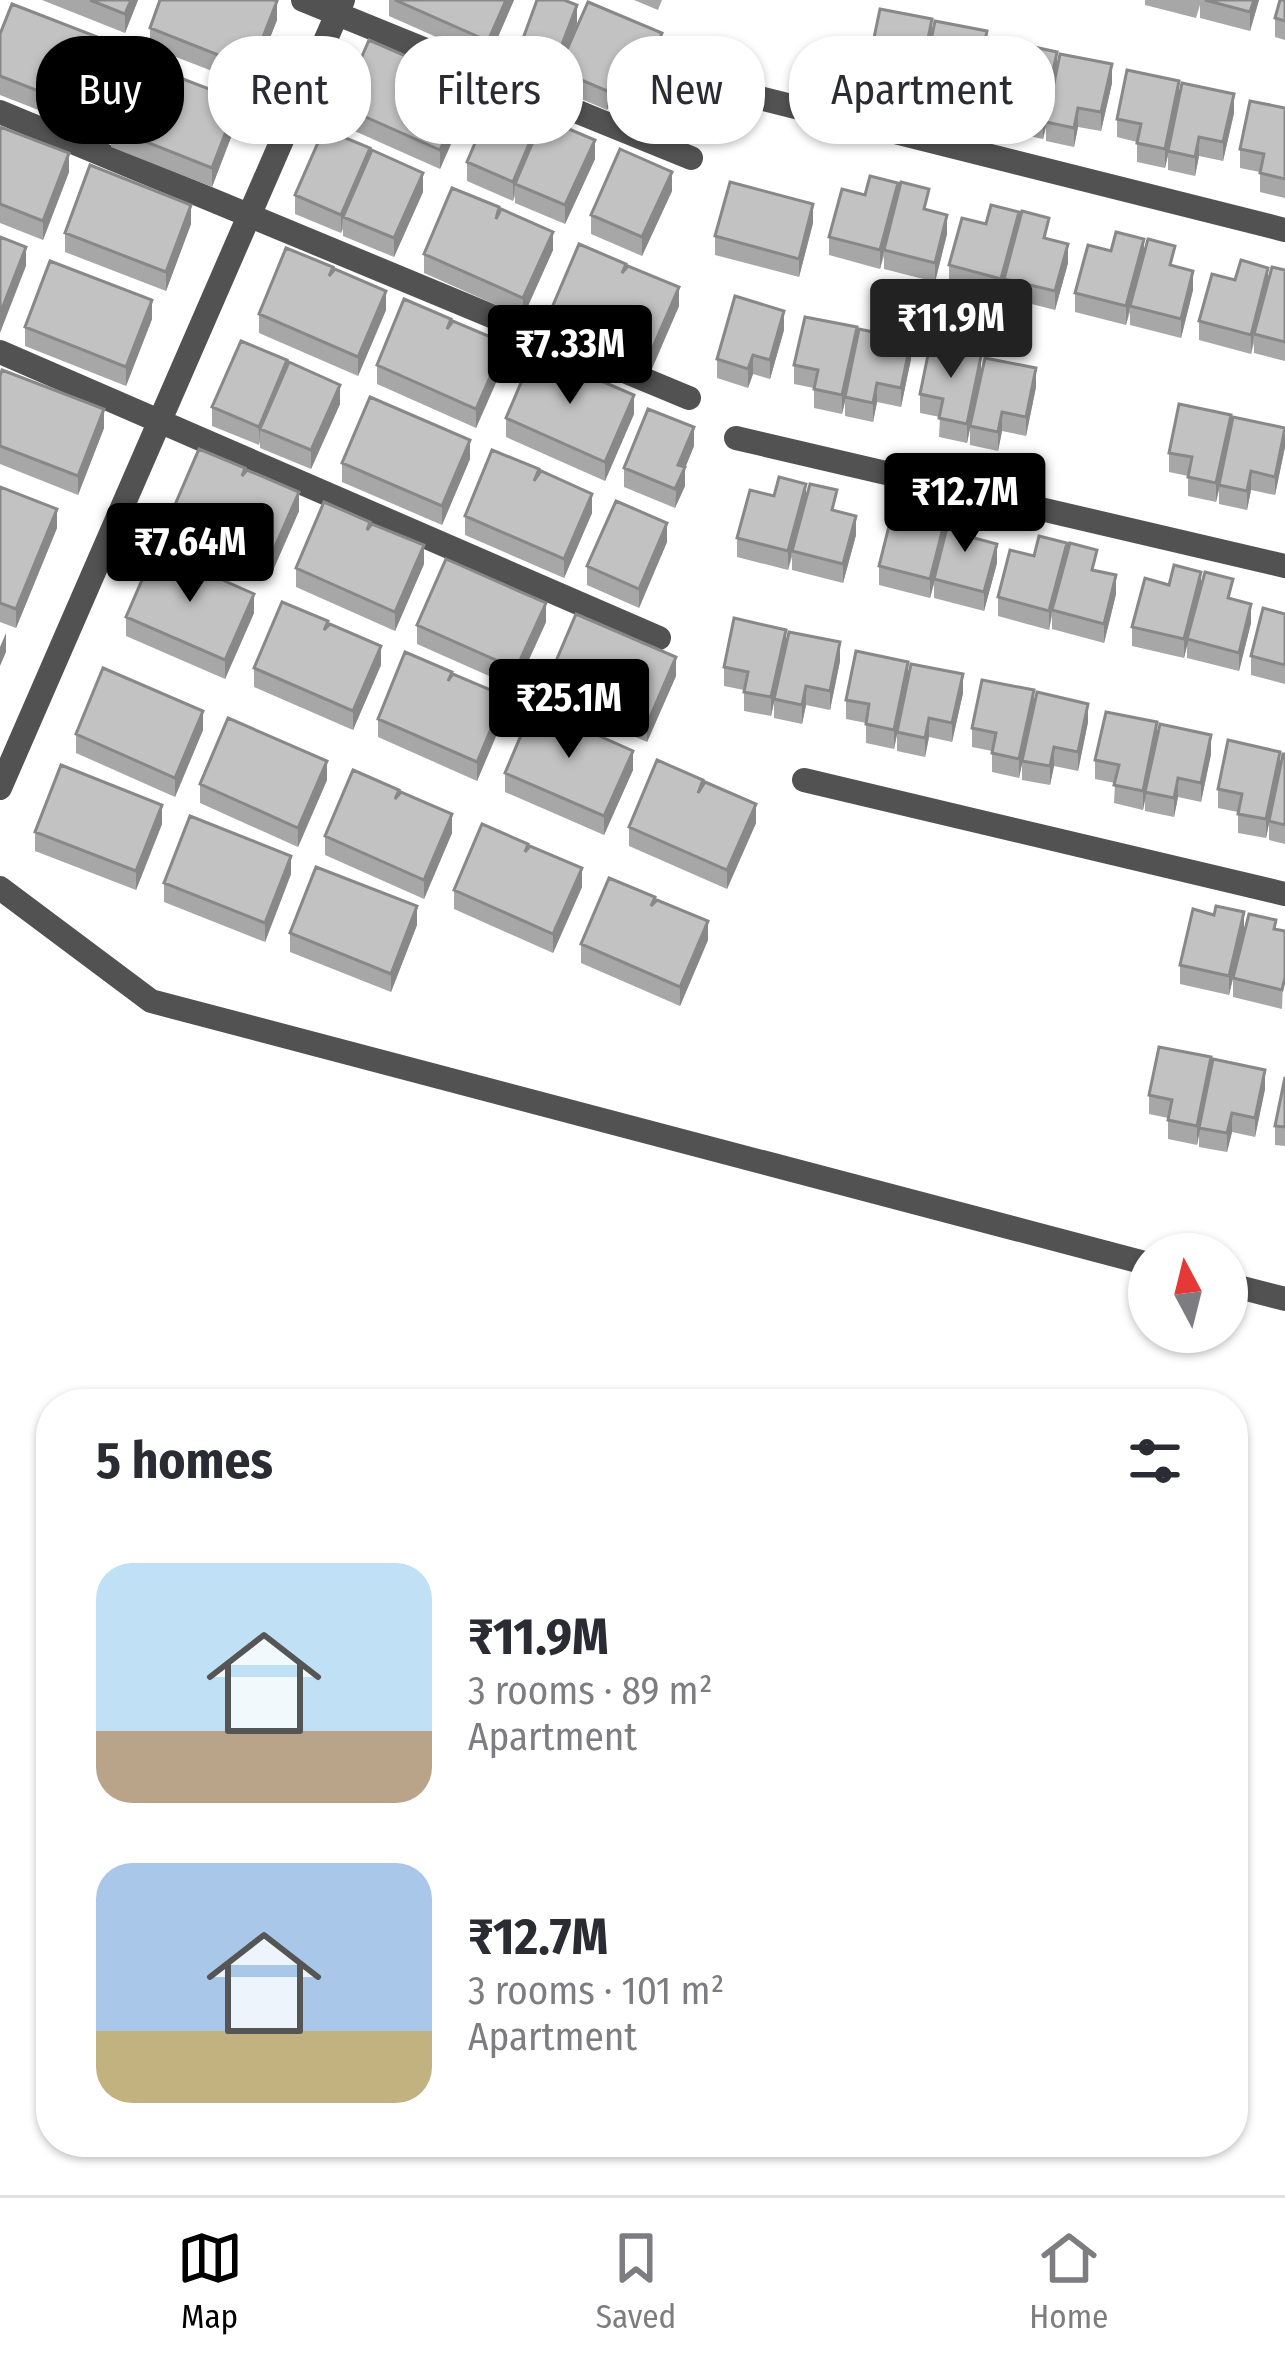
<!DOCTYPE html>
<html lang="en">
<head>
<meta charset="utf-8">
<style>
  body { margin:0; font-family:"Fira Sans Condensed",sans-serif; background:#f7f7f7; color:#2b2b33; height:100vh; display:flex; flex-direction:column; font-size:45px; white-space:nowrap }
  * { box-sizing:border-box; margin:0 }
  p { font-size:39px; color:#7c7c81 }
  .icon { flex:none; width:66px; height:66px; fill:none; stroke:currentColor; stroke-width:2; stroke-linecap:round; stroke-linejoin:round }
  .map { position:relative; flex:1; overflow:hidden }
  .details { position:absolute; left:36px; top:1389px; width:1212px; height:768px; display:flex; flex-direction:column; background:#fff; border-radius:48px; box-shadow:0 3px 9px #0004 }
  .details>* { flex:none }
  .guide { position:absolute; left:36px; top:36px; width:1215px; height:108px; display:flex; gap:24px }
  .needle { width:78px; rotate:353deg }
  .fabs { position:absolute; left:1128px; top:1233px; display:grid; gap:24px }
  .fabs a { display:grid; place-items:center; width:120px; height:120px; border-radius:50%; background:#fff; box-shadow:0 3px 9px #0004; font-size:60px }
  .price { position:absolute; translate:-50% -102px; padding:0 27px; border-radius:12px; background:#000; color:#fff; font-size:39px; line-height:78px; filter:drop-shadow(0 3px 6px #0008) }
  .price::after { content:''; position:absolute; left:50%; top:72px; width:36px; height:27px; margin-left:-18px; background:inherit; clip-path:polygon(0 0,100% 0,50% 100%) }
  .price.current { background:#222; color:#fff }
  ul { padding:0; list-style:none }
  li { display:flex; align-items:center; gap:36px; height:300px; padding:0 60px }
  li span { display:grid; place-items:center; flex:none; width:336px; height:240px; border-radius:36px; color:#555 }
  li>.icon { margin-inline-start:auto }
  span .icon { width:144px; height:144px; fill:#fffc; stroke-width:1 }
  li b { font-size:51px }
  h2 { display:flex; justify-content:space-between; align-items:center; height:144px; padding:0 60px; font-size:51px }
  .chip { padding:0 42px; border-radius:48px; background:#fff; box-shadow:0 3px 9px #0004; font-size:42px; line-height:108px }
  .chip.current { background:#000; color:#fff }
  .menu { display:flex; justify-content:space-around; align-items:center; height:168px; border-top:3px solid #e1e1e2; background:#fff; font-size:33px; color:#7c7c81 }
  .menu a { display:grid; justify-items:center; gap:6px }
  .menu .current { color:#000 }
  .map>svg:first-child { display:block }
</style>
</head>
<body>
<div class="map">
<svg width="1285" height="2195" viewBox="0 0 1285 2195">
  <rect width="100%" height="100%" fill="#fff"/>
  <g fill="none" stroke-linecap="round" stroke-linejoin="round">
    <!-- street -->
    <path stroke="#525252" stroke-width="24" d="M303 0 691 158
      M748 95 1285 230
      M0 112 689 398
      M0 352 659 638
      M736 438 1285 566
      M804 780 1285 894
      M0 788 343 0
      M0 888 151 1001 1149 1264
      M1227 1284 1285 1299"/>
  </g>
  <!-- wall -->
  <path fill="#a7a7a7" d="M42 0H138L125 33Z
    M389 0H514L488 60 389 16Z
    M634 0H662L658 10Z
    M1145 0H1259L1250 31 1200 18V5L1196 18 1145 5Z
    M1285 0V40L1275 37V18Z
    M277 20 251 86 150 47V28Z
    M577 23 564 58 662 52 637 111 612 100 607 110 558 89V72L553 87 517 74V55Z
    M0 34 113 62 87 129 0 95Z
    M932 36 987 50 977 99 953 94 949 114 921 107V91L918 106 890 100V80L870 76V57Z
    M415 64 469 103 440 169 341 125V106Z
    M1057 65 1112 83 1101 131 1078 127 1074 147 1046 141V127L1043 139 1015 133V112L996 109V90Z
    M1179 98 1234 113 1223 161 1199 156 1195 176 1168 170V156L1165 168 1137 162V142L1117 137V119Z
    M1285 108V198L1260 192V172L1240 168V149Z
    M238 119 212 187 111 147V128Z
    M541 122 595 159 565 224 515 203V196L513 201 467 181V162Z
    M0 127 69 172 43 240 0 223Z
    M370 154 423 192 394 257 343 236V229L341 233 295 214V195Z
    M672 191 642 256 591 234V215Z
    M898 193 928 210 947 234 935 282 884 269V256L880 269 829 255V237Z
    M813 223 799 277 715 255V236Z
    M191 224 166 291 65 252V233Z
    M986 224 1019 225 1049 239 1068 263 1055 310 1004 297V284L1001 298 949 284V265Z
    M553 250 523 317 424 273V254Z
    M1144 252 1174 266 1193 290 1181 338 1130 325V312L1126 325 1075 312V293Z
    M626 268 679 306 650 373 551 329V310Z
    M1285 270V361L1254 353V343L1251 354 1199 340V321L1235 280H1268Z
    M333 271 386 310 358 376 259 333V314Z
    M152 319 126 386 25 346V327Z
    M451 323 505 362 476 428 377 384V365Z
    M784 330 770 379 753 374 748 388 717 378V359Z
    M857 341 911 359 901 407 877 402 873 422 845 416V402L842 414 814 408V388L794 384V365Z
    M287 366 340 404 311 469 260 448V441L259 445 212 426V407Z
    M981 373 1036 387 1026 436 1002 431 998 451 970 445V428L967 443 939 437 940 417 920 413V394Z
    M0 376 104 428 78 495 0 464Z
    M634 414 605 481 506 437V418Z
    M1231 429 1285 447 1275 495 1251 490 1247 510 1219 504V490L1216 502 1188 496V476L1169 472V453Z
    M694 446 685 468V486L675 508 624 487V468Z
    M470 459 442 525 342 482V463Z
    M539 474 592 513 564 578 465 535V516Z
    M0 487 57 528 16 628 0 622Z
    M774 496 806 497 837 511 856 535 843 583 792 570V557L788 570 737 557V538Z
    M299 511 270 577 171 533V514Z
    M914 524 947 525 978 539 997 563 984 611 934 598V584L930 598 879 585V566Z
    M370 526 424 564 395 631 296 587V568Z
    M667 542 639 608 587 585V566Z
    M1034 556H1067L1097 571 1116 594 1104 643 1052 629V616L1049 630 998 616V597Z
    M1169 585 1201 586 1232 599 1251 623 1239 671 1187 658V644L1184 658 1132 646V627Z
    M254 613 225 679 126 636V617Z
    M1285 614V684L1251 675V656Z
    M546 622 516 688 417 644V625Z
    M328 626 381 665 353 730 254 687V668Z
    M786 647 840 661 830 710 806 705 802 724 774 718V701L771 716 744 711V690L724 686V667Z
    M452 676 505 715 477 781 378 737V719Z
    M676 676 647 742 548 699V680Z
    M908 679 963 693 952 742 929 737 925 757 897 751V734L894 749 866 743V723L846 719V700Z
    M1034 708 1088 722 1078 771 1054 766 1050 785 1022 780V763L1019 778 992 772V751L972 747V728Z
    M203 730 175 797 76 753V734Z
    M580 731 633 770 604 835 505 792V773Z
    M1157 736 1211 754 1201 802 1178 797 1174 817 1145 811V798L1143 810 1114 803 1115 783 1095 779V760Z
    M1285 754V844L1269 840V823L1266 838 1238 833V812L1218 808V789L1280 768Z
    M327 780 298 847 200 803V784Z
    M399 794 452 833 424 899 325 855V836Z
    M756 823 727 889 629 846V827Z
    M162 824 136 890 35 851V832Z
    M528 848 582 887 553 953 454 909V890Z
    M291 874 265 942 164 902V883Z
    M417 925 391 992 290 952V933Z
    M1276 929 1285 931 1282 1009 1233 997V978Z
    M1244 931 1229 995 1180 984V965Z
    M708 940 680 1006 581 963V944Z
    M1211 1071 1265 1089 1255 1137 1232 1132 1227 1152 1199 1147V1133L1197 1145 1168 1139V1118L1149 1114V1095Z
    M1285 1077V1146L1275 1145V1126Z"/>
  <!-- shaded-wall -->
  <path fill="#888" d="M131 0H138L125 33V14Z
    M506 0H514L488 60V41Z
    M1254 0H1259L1250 31V12Z
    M277 1V20L251 86V68Z
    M577 5V23L553 87V68Z
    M932 19V38L918 106V87Z
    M987 31V50L977 99V80Z
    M662 33V52L637 111V92Z
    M113 43V62L87 129V110Z
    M1057 52V71L1043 139V120Z
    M1112 64V83L1101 131V112Z
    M953 75V94L949 114V95Z
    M612 81V100L607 110V91Z
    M1179 81V100L1165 168V149Z
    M469 85V103L440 169V150Z
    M1234 94V113L1223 161V142Z
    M238 100V119L212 187V168Z
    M1078 108V127L1074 147V128Z
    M541 115V134L515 184 513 201V182Z
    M1199 137V156L1195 176V157Z
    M595 140V159L565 224V205Z
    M370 148V167L343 217 341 233V215Z
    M69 153V172L43 240V221Z
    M672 172V191L642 256V237Z
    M423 173V192L394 257V238Z
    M898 183V202L884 250 880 269V250Z
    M813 204V223L799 277V259Z
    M191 205V224L166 291V272Z
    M1019 212V231L1004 279 1001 298V279Z
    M947 215V234L935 282V263Z
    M553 232V250L523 317V298Z
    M1144 239V258L1130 306 1126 325V306Z
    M1068 244V263L1055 310V291Z
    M26 247V266L0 333V314Z
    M1268 268V287L1254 334 1251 354V335Z
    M1193 271V290L1181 338V319Z
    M679 287V306L650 373V354Z
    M386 291V310L358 376V357Z
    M152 300V319L126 386V367Z
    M784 311V330L770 379V360Z
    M857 327V346L842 414V395Z
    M911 340V359L901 407V388Z
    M505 343V362L476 428V409Z
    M753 355V374L748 388V369Z
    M981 356V375L967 443V424Z
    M287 360V379L260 429 259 445V427Z
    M1036 368V387L1026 436V417Z
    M877 383V402L873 422V403Z
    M340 385V404L311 469V450Z
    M634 395V414L605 481V462Z
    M104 409V428L78 495V476Z
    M1002 412V431L998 451V432Z
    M1231 415V434L1216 502V483Z
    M694 427V446L685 468V486L675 508 678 465Z
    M1285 428V447L1275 495V477Z
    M470 440V459L442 525V506Z
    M1251 471V490L1247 510V491Z
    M806 484V503L792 551 788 570V551Z
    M299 492V511L270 577V558Z
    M592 494V513L564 578V559Z
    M57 509V528L16 628V609Z
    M947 512V531L930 598V579Z
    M856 516V535L843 583V564Z
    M667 523V542L639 608V589Z
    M1067 543V562L1052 610 1049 630V611Z
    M997 544V563L984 611V592Z
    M424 545V564L395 631V612Z
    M1201 572V591L1184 658V639Z
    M1116 575V594L1104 643V624Z
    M254 594V613L225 679V660Z
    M546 603V622L516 688V669Z
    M1251 604V623L1239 671V653Z
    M786 630V648L771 716V697Z
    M6 633V652L0 666V647Z
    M840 642V661L830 710V691Z
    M381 646V665L353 730V711Z
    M676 657V676L647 742V724Z
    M908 662V681L894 749V730Z
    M963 674V693L952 742V723Z
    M806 686V705L802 724V705Z
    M1034 690V709L1019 778V759Z
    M505 696V715L477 781V762Z
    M1088 704V722L1078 771V752Z
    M203 711V730L175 797V778Z
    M929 718V737L925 757V738Z
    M1157 722V741L1143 810V791Z
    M1211 735V754L1201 802V783Z
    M1054 747V766L1050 785V766Z
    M633 751V770L604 835V816Z
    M1280 752V770L1266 838V819Z
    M327 761V780L298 847V828Z
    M1178 778V797L1174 817V798Z
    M756 804V823L727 889V870Z
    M162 805V824L136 890V871Z
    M452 814V833L424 899V880Z
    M291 856V874L265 942V923Z
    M582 868V887L553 953V934Z
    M417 906V925L391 992V974Z
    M1244 912V931L1229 995V976Z
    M708 921V940L680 1006V987Z
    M1211 1057V1076L1197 1145V1126Z
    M1265 1070V1089L1255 1137V1118Z
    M1232 1113V1132L1227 1152V1133Z"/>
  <!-- building -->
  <path fill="#c2c2c2" stroke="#888" stroke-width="3" d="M90 0H131L125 14Z
    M160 0H274L277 1 251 68 150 28Z
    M395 0H506L488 41Z
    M537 0H564L577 5 553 68 517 55Z
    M1205 0H1254L1250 12Z
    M1280 0H1285V21L1275 18Z
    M588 2 662 33 637 92 612 81 607 91 558 70Z
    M12 4 113 43 87 110 0 76V34Z
    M880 9 932 19 918 87 890 81 894 62 870 57Z
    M935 21 987 31 977 80 953 75 949 95 921 89Z
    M369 40 415 60 412 68 417 62 469 85 440 150 341 106Z
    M1006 41 1057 52 1043 120 1015 114 1019 94 996 90Z
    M1060 54 1112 64 1101 112 1078 108 1074 128 1046 122Z
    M136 61 238 100 212 168 111 128Z
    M1127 70 1179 81 1165 149 1137 143 1141 124 1117 119Z
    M1182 83 1234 94 1223 142 1199 137 1195 157 1168 151Z
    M495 96 541 115 513 182 467 162Z
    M1250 101 1285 108V179L1260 173 1264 154 1240 149Z
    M543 118 595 140 565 205 515 184Z
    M0 127 69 153 43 221 0 204Z
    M324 129 370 148 341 215 295 195Z
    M620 149 672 172 642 237 591 215Z
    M372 150 423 173 394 238 343 217Z
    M90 165 191 205 166 272 65 233Z
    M870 176 898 183 880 250 829 237 842 189 865 195Z
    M730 182 813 204 799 259 715 236Z
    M901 182 929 189 924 209 947 215 935 263 884 250Z
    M452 188 499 207 496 219 501 209 553 232 523 298 424 254Z
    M991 205 1019 212 1001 279 949 265 962 218 986 224Z
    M1022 211 1049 218 1044 238 1068 244 1055 291 1004 279Z
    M1116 232 1144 239 1126 306 1075 293 1088 245 1111 251Z
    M0 237 26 247 0 314Z
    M1148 239 1175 246 1170 265 1193 271 1181 319 1130 306Z
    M579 244 626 264 622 273 628 266 679 287 650 354 551 310Z
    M286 248 333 267 329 276 335 269 386 291 358 357 259 314Z
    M1241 260 1268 268 1251 335 1199 321 1212 274 1235 280Z
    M50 261 152 300 126 367 25 327Z
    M1272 267 1285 270V342L1254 334Z
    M735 296 784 311 770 360 753 355 748 369 717 359Z
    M404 299 451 319 447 329 453 321 505 343 476 409 377 365Z
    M805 317 857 327 842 395 814 389 818 370 794 365Z
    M859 329 911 340 901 388 877 383 873 403 845 397Z
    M241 341 287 360 259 427 212 407Z
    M930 345 981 356 967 424 939 418 943 399 920 394Z
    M534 352 634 395 605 462 506 418Z
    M985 358 1036 368 1026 417 1002 412 998 432 970 426Z
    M289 362 340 385 311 450 260 429Z
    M2 370 104 409 78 476 0 446V376Z
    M370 397 470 440 442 506 342 463Z
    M1179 404 1231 415 1216 483 1188 477 1192 457 1169 453Z
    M648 409 694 427 678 465 685 467 675 489 624 468Z
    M1233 417 1285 428 1275 477 1251 471 1247 491 1219 485Z
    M199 449 245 468 242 476 247 470 299 492 270 558 171 514Z
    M492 450 539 469 534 481 541 471 592 494 564 559 465 516Z
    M779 477 806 484 788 551 737 538 750 490 774 496Z
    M810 484 837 490 832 510 856 516 843 564 792 551Z
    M0 487 57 509 16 609 0 603Z
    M616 501 667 523 639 589 587 566Z
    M324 502 370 522 367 530 372 524 424 545 395 612 296 568Z
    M920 505 947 512 930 579 879 566 891 518 914 524Z
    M951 512 979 518 974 538 997 544 984 592 934 579Z
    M1039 536 1067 543 1049 611 998 597 1010 550 1034 556Z
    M1070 543 1097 550 1092 570 1116 575 1104 624 1052 610Z
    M155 550 254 594 225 660 126 617Z
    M446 559 546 603 516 669 417 625Z
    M1174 565 1201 572 1184 639 1132 627 1145 578 1169 585Z
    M1205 572 1233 579 1228 598 1251 604 1239 653 1187 639Z
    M282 602 328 621 324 630 330 624 381 646 353 711 254 668Z
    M1263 608 1285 614V665L1251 656Z
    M576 614 676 657 647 724 548 680Z
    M734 618 786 630 771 697 744 692 748 672 724 667Z
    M789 632 840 642 830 691 806 686 802 705 774 699Z
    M856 651 908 662 894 730 866 724 869 704 846 700Z
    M405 652 452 672 448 681 453 674 505 696 477 762 378 719Z
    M911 664 963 674 952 723 929 718 925 738 897 732Z
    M103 668 203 711 175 778 76 734Z
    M982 680 1034 690 1019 759 992 753 996 733 972 728Z
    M1037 692 1088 704 1078 752 1054 747 1050 766 1022 761Z
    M533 707 580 726 576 736 581 728 633 751 604 816 505 773Z
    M1106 712 1157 722 1143 791 1114 785 1119 765 1095 760Z
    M228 718 327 761 298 828 200 784Z
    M1160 724 1211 735 1201 783 1178 778 1174 798 1145 792Z
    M1228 740 1280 752 1266 819 1238 814 1242 794 1218 789Z
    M1283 754H1285V825L1269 821Z
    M657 760 703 780 698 793 705 782 756 804 727 870 629 827Z
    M61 765 162 805 136 871 35 832Z
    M353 770 399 790 395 799 401 792 452 814 424 880 325 836Z
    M190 816 291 856 265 923 164 883Z
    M482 824 528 844 525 852 530 846 582 868 553 934 454 890Z
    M316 867 417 906 391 974 290 933Z
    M609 878 655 897 651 906 657 900 708 921 680 987 581 944Z
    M1216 906 1244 912 1229 976 1180 965 1193 909 1214 915Z
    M1249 914 1276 920 1274 929 1285 931V977L1282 990 1233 978Z
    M1159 1047 1211 1057 1197 1126 1168 1120 1172 1100 1149 1095Z
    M1213 1059 1265 1070 1255 1118 1232 1113 1227 1133 1199 1128Z
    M1285 1077V1127L1275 1126Z"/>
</svg>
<div class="fabs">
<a><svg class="needle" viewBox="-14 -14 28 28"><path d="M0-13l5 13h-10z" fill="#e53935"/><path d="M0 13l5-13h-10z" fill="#7c7c81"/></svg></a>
</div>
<b class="price current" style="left:951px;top:381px">₹11.9M</b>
<b class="price" style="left:570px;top:407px">₹7.33M</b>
<b class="price" style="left:965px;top:555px">₹12.7M</b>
<b class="price" style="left:190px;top:605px">₹7.64M</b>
<b class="price" style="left:569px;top:761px">₹25.1M</b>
<div class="guide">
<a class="chip current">Buy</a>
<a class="chip">Rent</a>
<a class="chip">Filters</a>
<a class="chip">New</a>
<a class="chip">Apartment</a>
</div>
<section class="details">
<h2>5 homes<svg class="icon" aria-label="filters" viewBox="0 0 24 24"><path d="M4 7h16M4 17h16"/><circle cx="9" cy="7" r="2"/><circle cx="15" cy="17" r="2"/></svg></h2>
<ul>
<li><span style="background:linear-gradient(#bfe0f5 70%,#b9a48a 0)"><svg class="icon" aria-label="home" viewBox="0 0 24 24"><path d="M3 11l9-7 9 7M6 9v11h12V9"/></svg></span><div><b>₹11.9M</b><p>3 rooms · 89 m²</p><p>Apartment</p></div></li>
<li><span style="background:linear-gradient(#a9c7e8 70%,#c2b280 0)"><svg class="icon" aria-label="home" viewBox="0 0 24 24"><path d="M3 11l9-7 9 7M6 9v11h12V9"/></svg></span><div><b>₹12.7M</b><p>3 rooms · 101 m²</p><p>Apartment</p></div></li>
</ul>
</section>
</div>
<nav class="menu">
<a class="current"><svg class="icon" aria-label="map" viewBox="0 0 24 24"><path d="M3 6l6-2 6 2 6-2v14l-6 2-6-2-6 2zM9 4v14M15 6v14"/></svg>Map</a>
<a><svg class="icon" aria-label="saved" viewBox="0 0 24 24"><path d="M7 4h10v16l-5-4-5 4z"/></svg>Saved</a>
<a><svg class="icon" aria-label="home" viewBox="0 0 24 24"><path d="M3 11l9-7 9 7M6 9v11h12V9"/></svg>Home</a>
</nav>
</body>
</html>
